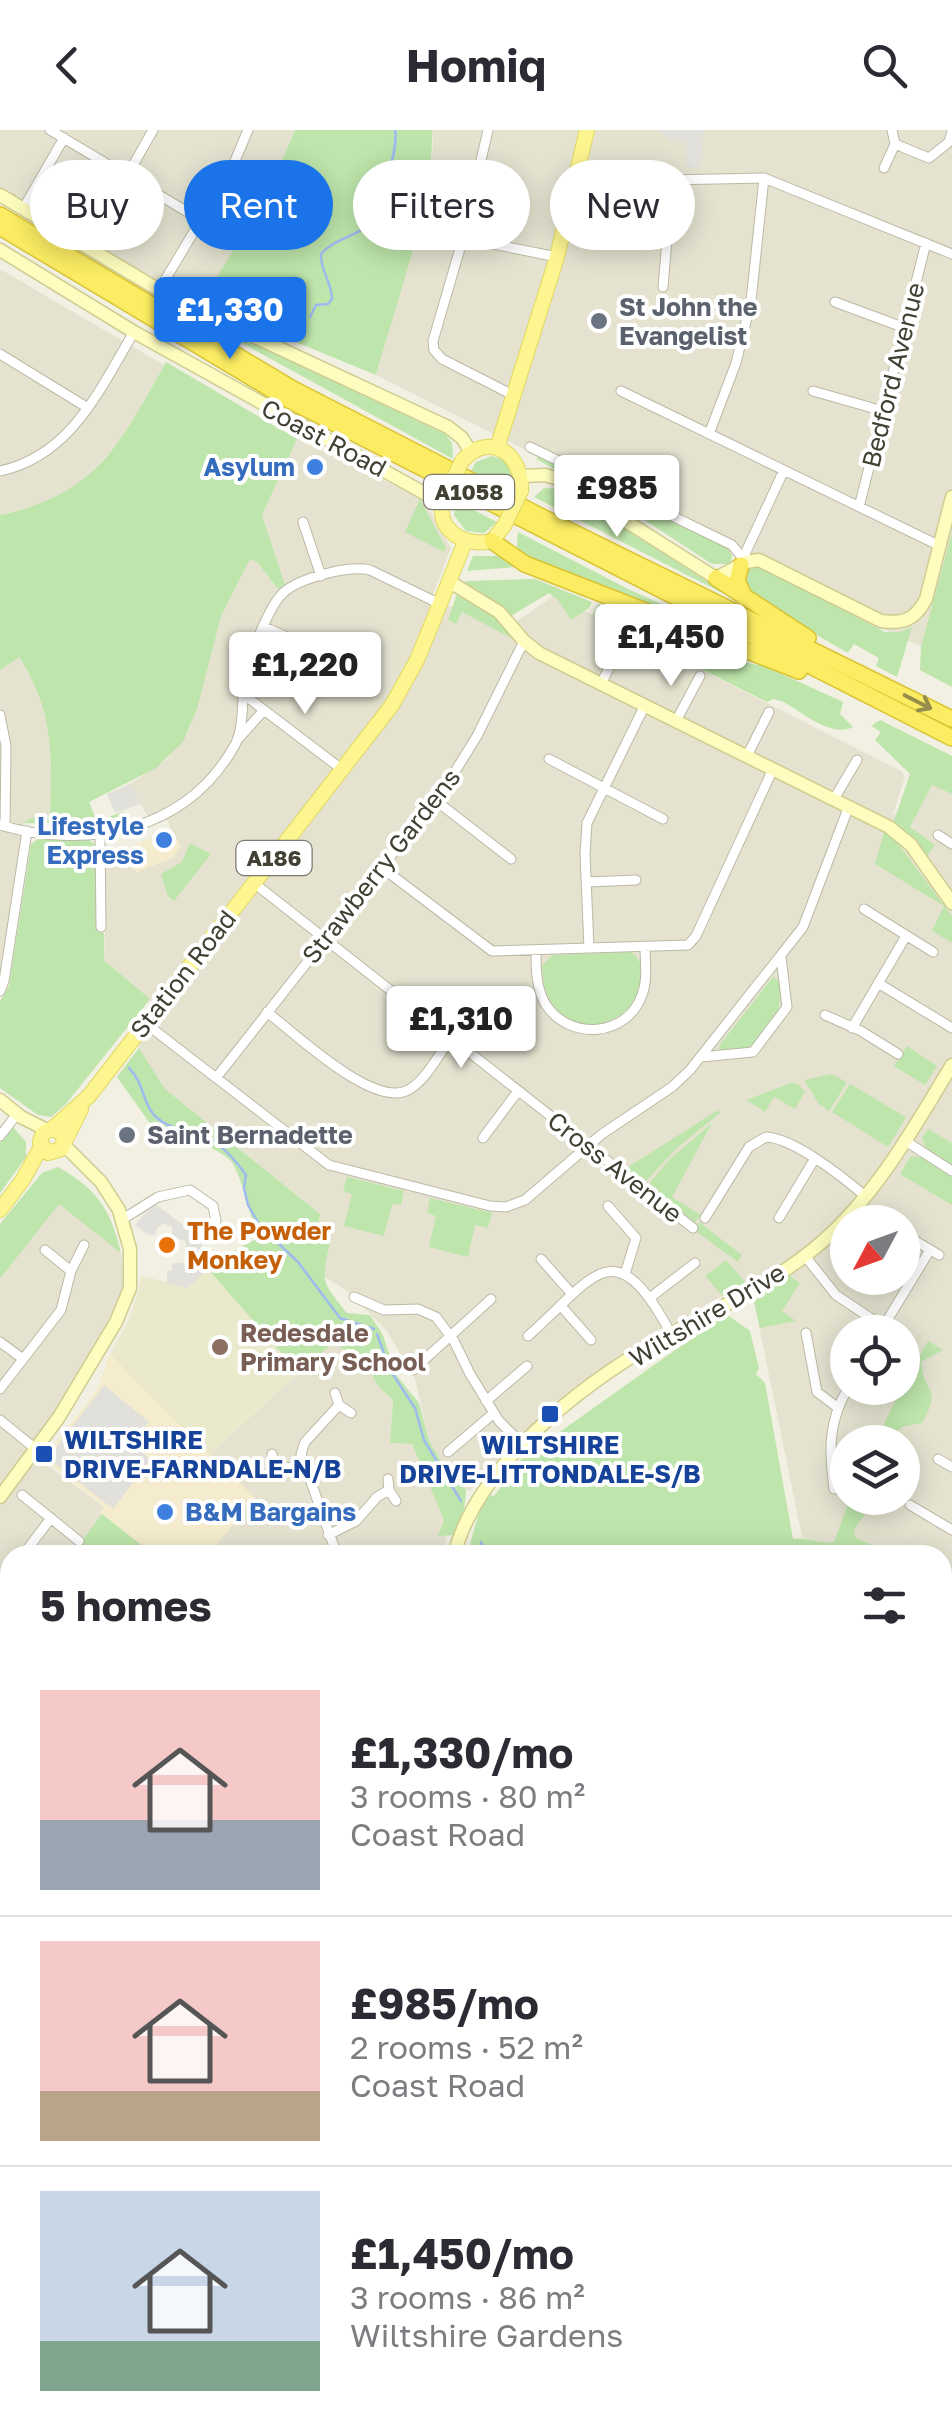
<!DOCTYPE html>
<html lang="en">
<head>
<meta charset="utf-8">
<style>
  body { margin:0; font-family:"Golos Text",sans-serif; background:#f2f2f3; color:#2b2b33; height:100vh; display:flex; flex-direction:column; font-size:38px; white-space:nowrap }
  * { box-sizing:border-box; margin:0 }
  p { font-size:32px; color:#7c7c81 }
  .icon { flex:none; width:55px; height:55px; fill:none; stroke:currentColor; stroke-width:2; stroke-linecap:round; stroke-linejoin:round }
  .map { position:relative; flex:1; overflow:hidden }
  .side { position:absolute; left:0px; top:1415px; width:952px; height:892px; display:flex; flex-direction:column; background:#fff; border-radius:30px 30px 0 0; box-shadow:0 5px 25px #0003 }
  .side>* { flex:none }
  .banner { position:absolute; left:30px; top:30px; width:892px; height:90px; display:flex; gap:20px }
  .needle { width:65px; rotate:229deg }
  .controls { position:absolute; left:830px; top:1075px; display:grid; gap:20px }
  .controls a { display:grid; place-items:center; width:90px; height:90px; border-radius:50%; background:#fff; box-shadow:0 5px 25px #0003; font-size:50px }
  .price { position:absolute; translate:-50% -85px; padding:0 22px; border-radius:10px; background:#fff; color:#222; font-size:32px; line-height:65px; filter:drop-shadow(0 2px 5px #0008) }
  .price::after { content:''; position:absolute; left:50%; top:60px; width:30px; height:22px; margin-left:-15px; background:inherit; clip-path:polygon(0 0,100% 0,50% 100%) }
  .price.current { background:#1a73e8; color:#fff }
  ul { padding:0; list-style:none }
  li { display:flex; align-items:center; gap:30px; height:250px; padding:0 40px }
  li+li { border-top:2px solid #e1e1e2 }
  li span { display:grid; place-items:center; flex:none; width:280px; height:200px; border-radius:0px; color:#555 }
  li>.icon { margin-inline-start:auto }
  span .icon { width:120px; height:120px; fill:#fffc; stroke-width:1 }
  li b { font-size:42px }
  h2 { display:flex; justify-content:space-between; align-items:center; height:120px; padding:0 40px; font-size:42px }
  .chip { padding:0 35px; border-radius:45px; background:#fff; box-shadow:0 5px 25px #0003; font-size:35px; line-height:90px }
  .chip.current { background:#1a73e8; color:#fff }
  header { display:flex; justify-content:space-between; align-items:center; height:130px; padding:0 40px; background:#fff; font-size:45px; font-weight:700 }
  .map>svg:first-child { display:block }
</style>
</head>
<body>
<header><svg class="icon" aria-label="back" viewBox="0 0 24 24"><path d="M15 5l-7 7 7 7"/></svg>Homiq<svg class="icon" aria-label="search" viewBox="0 0 24 24"><circle cx="10" cy="10" r="6"/><path d="M15 15l6 6"/></svg></header>
<div class="map">
<svg width="952" height="2306" viewBox="0 0 952 2306">
  <rect width="100%" height="100%" fill="#f1f0e2"/>
  <!-- residential -->
  <path fill="#e5e3d0" fill-rule="evenodd" d="M0 0H295L267 65 201 173 164 156 0 59Z
    M432 0H952V402L921 517 376 245 419 88 433 18Z
    M0 139 164 235 125 305 86 349 46 373 0 385Z
    M297 309 424 370 451 418 432 467 502 502 553 466 593 485 901 641 905 647 893 685 896 683 909 697 932 654 952 664V1444L943 1442 942 1425H892L855 1407 825 1414 802 1407 750 1152 705 1175 619 1229 504 1322 470 1361 466 1360 442 1333 429 1310 415 1249 387 1201 346 1160 323 1146 330 1112 317 1100 320 1084 165 959 139 918 150 869 104 830 106 736 113 724 137 742 180 717 162 680 148 687 130 654 165 631 189 601 221 486 250 428 257 432 278 459 285 455 262 385ZM848 1092H902V1148H848ZM848 1202H902V1258H848ZM848 1312H902V1368H848Z
    M0 512 19 527 39 563 49 598 51 641 50 689 36 692 34 688 23 694 0 853Z
    M59 1073 121 1123 125 1149 110 1193 32 1324 104 1377 100 1382 154 1425H10V1924L0 1922V1149Z
    M333 1211 369 1240 379 1257 393 1270 390 1313 412 1314 449 1393 443 1425H208L255 1368 209 1325Z
    M551 2298H796L791 2306H545Z"/>
  <!-- commercial -->
  <path fill="#f4eccd" d="M172 700 181 717 172 728 137 742 113 724Z
    M110 1224 255 1368 208 1425H154L100 1383 104 1376 43 1329 97 1260Z
    M943 2249 952 2252V2306H828L833 2298H942Z"/>
  <!-- industrial -->
  <path fill="#e3e0d8" d="M10 2249V2298H64L70 2306H0V2261Z"/>
  <!-- education -->
  <path fill="#eae9cc" d="M214 1132 333 1211 209 1325 110 1224 130 1188 142 1146 187 1157Z"/>
  <!-- green -->
  <path fill="#bee5ab" d="M295 0H432C434 70 395 176 376 245L201 173 267 65Z
    M178 178 445 304 452 313 453 329Z
    M166 232 297 309 262 385 285 455 278 459 257 432 250 429 221 486 197 579 183 612 156 638 89 672 97 691 123 682 121 695 23 693 34 687 37 692 50 689C51 622 56 586 19 527L0 540V385C99 364 120 313 166 232Z
    M541 325 727 417 732 425 731 434H712L623 376 536 329Z
    M492 326C509 329 517 344 513 360L471 341 476 332Z
    M544 358 562 359 738 471 534 367Z
    M420 369 446 418 444 422 405 402Z
    M457 372H458L497 392 484 403 466 401 454 385Z
    M518 402 628 459 721 501 719 504 531 432 517 417Z
    M952 402V557L920 540 921 517Z
    M473 426H503L515 437 467 441Z
    M751 437H760L885 502H900L912 497 897 547 876 536 879 528 854 514 848 523 754 469 741 446Z
    M535 449 592 472 589 478 571 490 558 470 549 463 511 486 468 457 465 451Z
    M457 464 493 483 513 509 462 482 456 494 448 490Z
    M598 474 624 484 659 504 701 514 742 532 764 536 843 572 840 584 853 597C831 608 802 582 782 571L773 569 767 572 593 485Z
    M880 590 952 626V664L932 655 910 697 935 715 926 728 893 694 910 644 875 610 881 602 871 596Z
    M884 702 896 711 952 786V813L932 801 944 776 875 734Z
    M38 709 89 710 96 715 97 802 104 803V830L150 869 65 975 51 987 38 985 0 958V871L9 856 31 714Z
    M190 713 211 724 174 771 168 766 161 744 182 732Z
    M631 822C643 830 640 837 640 850 637 893 578 912 552 874 544 863 543 849 542 836L552 825Z
    M773 847 779 851C784 882 773 898 748 918L720 920 719 916Z
    M907 916 937 936 925 955 894 936Z
    M139 918 165 959 320 1084 317 1100 330 1112C321 1154 321 1150 347 1183L370 1185 382 1203 397 1246 419 1273 429 1310 442 1333 466 1360 464 1381 454 1405 438 1406 444 1390 412 1314 390 1313 393 1270 379 1257 369 1240 334 1212 299 1243 208 1139 214 1132 258 1108C252 1091 240 1040 230 1030 222 1023 211 1018 202 1012L177 1015 149 992 117 947Z
    M831 944 847 952 829 981 819 974 804 950Z
    M791 953 798 954 805 962 795 979 774 967 765 982 746 970Z
    M850 954 906 987 888 1017 832 982Z
    M718 980 720 983 677 1018 643 1054 625 1039Z
    M712 993 672 1067 701 1085 694 1094 646 1057 669 1030Z
    M13 997 26 1012V1027L0 1063V1013Z
    M928 999 952 1013V1035L927 1020 922 1008Z
    M914 1026 922 1028 952 1047V1075L900 1044 910 1027Z
    M58 1037C97 1059 111 1080 121 1123L59 1074 0 1149V1094L42 1043Z
    M347 1047 404 1061 401 1075 392 1074 384 1106 344 1096 352 1064 343 1061Z
    M430 1068 492 1083 488 1098 475 1095 468 1127 429 1117 436 1086 427 1083Z
    M699 1092 742 1125 738 1132 694 1100Z
    M726 1130 746 1153 723 1166 705 1146Z
    M788 1145 800 1153 782 1181 796 1191 760 1198 753 1167Z
    M726 1184 750 1201 759 1238 756 1244 765 1253 793 1409C808 1406 820 1415 834 1412L850 1368H869V1378L854 1400 855 1407 892 1425 846 1421 847 1425H467L482 1371 489 1365 494 1366 502 1356 500 1352 516 1333Z
    M928 1211 943 1220 921 1232C924 1265 943 1256 922 1293L905 1296 895 1302 893 1312H876L890 1281Z
    M102 1384 154 1425H71Z
    M10 1504V1576L0 1567V1517Z
    M952 1607V2090L943 2100 942 1615Z
    M0 1939 10 1958V2001L0 1991Z
    M10 2091V2170L0 2180V2100Z
    M952 2119V2218L950 2221 943 2219V2137Z
    M154 2298H541L536 2306H147Z
    M595 2298H659L654 2306H604Z"/>
  <!-- parking -->
  <path fill="#e1e0db" d="M657 0H703L701 38H686L687 12 671 10Z
    M130 654 141 674 115 683 107 664Z
    M154 1073 199 1107 208 1139 187 1158 167 1153V1141L172 1140V1134L187 1132 186 1111 172 1107V1097L164 1093 157 1098 155 1105H149L135 1095Z
    M104 1255 149 1292 133 1313 150 1330 113 1379 48 1328Z"/>
  <g fill="none" stroke-linecap="round" stroke-linejoin="round">
    <!-- stream -->
    <path stroke="#9ebbee" stroke-width="2.5" d="M310 187 316 175 328 174 332 169C332 153 320 140 321 124 334 109 352 108 367 96 379 87 399 16 395 0
      M129 938C145 954 142 973 155 986 173 1003 187 996 206 1006 222 1015 236 1031 246 1045L244 1058 248 1075 260 1096 298 1132 340 1188 374 1199
      M377 1204 390 1240 415 1278 424 1310 461 1371
      M481 1412 485 1425
      M942 2243 952 2247"/>
    <!-- street casing -->
    <g stroke="#bcb9a5" stroke-width="11">
      <path id="street" d="M50 0 201 90
        M488 0 463 108 433 211 434 220 442 229 515 266
        M895 14 929 28 949 12 952 1
        M884 38 895 14 892 0
        M127 46 153 0
        M575 52 764 48 952 124
        M23 79 64 8
        M463 108 557 127
        M663 157 672 49
        M159 160 232 38 248 0
        M835 172 905 198
        M0 224 88 278
        M621 261 940 416
        M813 261 883 281
        M709 304 736 233 751 171 764 48
        M530 317 732 415 746 432
        M0 341C71 326 100 259 134 202
        M859 377 926 113
        M303 392 321 446
        M744 426 784 340
        M264 497 324 523
        M601 554 624 508
        M243 564 344 641
        M0 585 6 616 5 696
        M676 591 700 546
        M239 608 264 580
        M747 626 769 582
        M549 629 663 689
        M834 669 857 630
        M435 670 511 729
        M0 695C89 721 187 701 235 615 245 596 241 568 245 547 249 528 269 476 283 463 299 448 349 435 370 440L440 474
        M100 703 101 797
        M938 705 952 714
        M381 737 492 821 688 815 696 806 773 639
        M587 752 636 750
        M254 753 693 1098
        M864 779 933 822
        M589 818 585 724 587 693 645 575
        M536 821C536 839 536 859 546 875 570 911 627 907 642 865 648 850 645 833 645 817
        M878 853 952 898
        M0 861 4 851 27 701
        M267 882C294 903 371 976 406 961 424 954 439 924 451 908
        M825 885 861 901 898 924
        M145 893 329 1035 490 1076 506 1077 525 1070 602 1004 672 957 690 940 803 797 849 676
        M852 898 906 806
        M701 927 753 922 787 877 781 827
        M216 948 446 656 477 606 524 511
        M0 1006 17 984
        M483 1008 518 961
        M907 1012 952 1041
        M608 1076 636 1108 625 1144
        M705 1088 749 1017 766 1007C794 1008 844 1048 865 1066
        M779 1088 814 1030
        M123 1089 158 1067 190 1060 213 1076 216 1091 210 1099
        M902 1103 939 1125
        M805 1126 836 1165 884 1197
        M541 1129 571 1163
        M71 1141 84 1115
        M354 1167 384 1180 418 1179 436 1187 454 1211 470 1244 499 1291 523 1315
        M651 1167 695 1133
        M561 1176 591 1210
        M880 1202 930 1120
        M806 1203 817 1262 837 1277
        M528 1206C594 1148 614 1097 671 1204
        M0 1212 23 1229
        M413 1240 491 1169
        M0 1259 61 1180 71 1141 45 1120
        M335 1263 339 1275 351 1283
        M486 1271 527 1236
        M0 1290 37 1320
        M448 1322 494 1283
        M938 1329 952 1337
        M274 1335 290 1338 303 1332
        M269 1343 274 1335 272 1324
        M388 1349 389 1360 396 1371
        M834 1359C829 1320 828 1292 848 1258
        M22 1365 79 1411
        M910 1375 952 1400
        M328 1405 356 1391 377 1367 389 1360
        M23 1425 51 1388
        M337 1425 301 1324 305 1312 339 1275
        M0 1455 10 1442
        M0 1642 10 1637
        M0 1655 9 1688
        M0 1722 10 1708
        M0 1855 10 1843
        M0 1874 9 1896
        M0 2190 10 2180
        M722 2298 738 2306
        M746 2306 751 2298"/>
    </g>
    <!-- secondary casing -->
    <g stroke="#cecc90" stroke-width="15">
      <path id="secondary" d="M0 65 174 169 448 297 462 308 471 322
        M0 120 134 202 442 373
        M522 346 545 345 559 349 716 448 746 432 759 430 881 491C903 494 915 490 926 469L952 367
        M450 452 499 482 524 511 539 523 889 697 911 715 952 773
        M0 970 21 987 47 1000
        M0 1367 59 1287 116 1192 130 1158V1119L119 1080 101 1052 64 1015
        M454 1425C477 1335 582 1254 660 1210 715 1179 774 1154 822 1112 878 1063 914 997 952 935
        M0 1690 10 1688"/>
    </g>
    <!-- primary casing -->
    <g stroke="#e1d860" stroke-width="16">
      <path id="primary" d="M497 318 557 127 587 0
        M462 331C490 300 523 324 521 361
        M445 366C432 398 463 418 492 411L504 396
        M52 999 89 966 392 575 417 530 465 412
        M64 1011 61 1002 52 999 43 1003 40 1012 48 1023 61 1019 81 979
        M0 1080 22 1051 41 1017"/>
    </g>
    <!-- highway casing -->
    <g stroke="#dac333" stroke-width="18">
      <path id="highway" d="M0 85 293 259 542 387 952 589
        M0 97 289 270 952 608
        M492 411 525 434 799 541
        M741 435 737 451 745 468
        M716 448 808 508"/>
    </g>
    <!-- street -->
    <use href="#street" stroke="#fff" stroke-width="9"/>
    <!-- secondary -->
    <use href="#secondary" stroke="#fefdbf" stroke-width="12"/>
    <!-- primary -->
    <use href="#primary" stroke="#fdf690" stroke-width="14"/>
    <!-- highway -->
    <use href="#highway" stroke="#fbec63" stroke-width="15"/>
    <!-- rail casing -->
    <g stroke="#939393" stroke-width="6">
      <path id="rail" d="M942 1575 952 1567
        M117 2306 124 2298"/>
    </g>
    <!-- rail -->
    <use href="#rail" stroke="#fff" stroke-width="2.5" stroke-dasharray="8" stroke-linecap="butt"/>
    <!-- primary-bridge casing -->
    <g stroke="#e1d860" stroke-width="16" stroke-linecap="butt">
      <path id="primary-bridge" d="M445 366 462 331
        M504 396 521 361"/>
    </g>
    <!-- primary-bridge -->
    <use href="#primary-bridge" stroke="#fdf690" stroke-width="14"/>
  </g>
  <!-- one-way arrows -->
  <defs><path id="oneway-shaft" d="M-6 0H5M1.5-3L5.5 0L1.5 3" fill="none" stroke-width="1.6" stroke-linecap="round" stroke-linejoin="round" transform="scale(2.5)"/></defs>
  <use stroke="#958d49" href="#oneway-shaft" transform="translate(918 572) rotate(27)"/>
  <!-- markers -->
  <g fill="#6b7280" stroke="#fff" stroke-width="4">
    <circle cx="599" cy="191" r="10"/>
    <circle cx="127" cy="1005" r="10"/>
  </g>
  <g fill="#3f7fe0" stroke="#fff" stroke-width="4">
    <circle cx="315" cy="337" r="10"/>
    <circle cx="164" cy="710" r="10"/>
    <circle cx="165" cy="1382" r="10"/>
  </g>
  <circle fill="#e8710a" stroke="#fff" stroke-width="4" cx="167" cy="1115" r="10"/>
  <circle fill="#8d6e63" stroke="#fff" stroke-width="4" cx="220" cy="1217" r="10"/>
  <g fill="#1a4fb4" stroke="#fff" stroke-width="4">
    <rect x="540" y="1274" width="20" height="20" rx="5"/>
    <rect x="34" y="1314" width="20" height="20" rx="5"/>
  </g>
  <g text-anchor="middle" stroke-width="8" stroke-linejoin="round" paint-order="stroke">
    <!-- shield labels -->
    <g fill="#fff" stroke="#7b7970" stroke-width="2.5">
      <rect x="424" y="345" width="90" height="34" rx="8"/>
      <rect x="236.5" y="711" width="75" height="34" rx="8"/>
    </g>
    <g font-size="22" font-weight="bold" fill="#424033">
      <text x="469" y="370">A1058</text>
      <text x="274" y="736">A186</text>
    </g>
    <!-- worship labels -->
    <g font-size="25" font-weight="bold" fill="#5b616d" stroke="#fff" text-anchor="start">
      <text x="619" y="186">St John the<tspan x="619" dy="29">Evangelist</tspan></text>
      <text x="147" y="1014">Saint Bernadette</text>
    </g>
    <!-- street labels -->
    <g font-size="25" fill="#424033" stroke="#fff">
      <text transform="translate(893 245) rotate(-76)" y="9">Bedford Avenue</text>
      <text transform="translate(324 308) rotate(28)" y="9">Coast Road</text>
      <text transform="translate(381 736) rotate(-52)" y="9">Strawberry Gardens</text>
      <text transform="translate(183 844) rotate(-52)" y="9">Station Road</text>
      <text transform="translate(615 1037) rotate(38)" y="9">Cross Avenue</text>
      <text transform="translate(707 1185) rotate(-31)" y="9">Wiltshire Drive</text>
    </g>
    <!-- shop labels -->
    <g font-size="25" font-weight="bold" fill="#366cbe" stroke="#fff" text-anchor="end">
      <text x="295" y="346">Asylum</text>
      <text x="144" y="705">Lifestyle<tspan x="144" dy="29">Express</tspan></text>
      <text x="185" y="1391" text-anchor="start">B&amp;M Bargains</text>
    </g>
    <!-- food labels -->
    <g font-size="25" font-weight="bold" fill="#c56008" stroke="#fff" text-anchor="start">
      <text x="187" y="1110">The Powder<tspan x="187" dy="29">Monkey</tspan></text>
    </g>
    <!-- education labels -->
    <g font-size="25" font-weight="bold" fill="#785e54" stroke="#fff" text-anchor="start">
      <text x="240" y="1212">Redesdale<tspan x="240" dy="29">Primary School</tspan></text>
    </g>
    <!-- transit labels -->
    <g font-size="25" font-weight="bold" fill="#164399" stroke="#fff" text-anchor="start">
      <text x="64" y="1319">WILTSHIRE<tspan x="64" dy="29">DRIVE-FARNDALE-N/B</tspan></text>
      <text x="550" y="1324" text-anchor="middle">WILTSHIRE<tspan x="550" dy="29">DRIVE-LITTONDALE-S/B</tspan></text>
    </g>
  </g>
</svg>
<div class="controls">
<a><svg class="needle" viewBox="-14 -14 28 28"><path d="M0-13l5 13h-10z" fill="#e53935"/><path d="M0 13l5-13h-10z" fill="#7c7c81"/></svg></a>
<a><svg class="icon" aria-label="locate" viewBox="0 0 24 24"><circle cx="12" cy="12" r="6"/><path d="M12 2v4M12 18v4M2 12h4M18 12h4"/></svg></a>
<a><svg class="icon" aria-label="layers" viewBox="0 0 24 24"><path d="M12 4l9 5-9 5-9-5zM3 14l9 5 9-5"/></svg></a>
</div>
<b class="price current" style="left:230px;top:232px">£1,330</b>
<b class="price" style="left:617px;top:410px">£985</b>
<b class="price" style="left:671px;top:559px">£1,450</b>
<b class="price" style="left:305px;top:587px">£1,220</b>
<b class="price" style="left:461px;top:941px">£1,310</b>
<div class="banner">
<a class="chip">Buy</a>
<a class="chip current">Rent</a>
<a class="chip">Filters</a>
<a class="chip">New</a>
</div>
<section class="side">
<h2>5 homes<svg class="icon" aria-label="filters" viewBox="0 0 24 24"><path d="M4 7h16M4 17h16"/><circle cx="9" cy="7" r="2"/><circle cx="15" cy="17" r="2"/></svg></h2>
<ul>
<li><span style="background:linear-gradient(#f6c9c9 65%,#9aa5b1 0)"><svg class="icon" aria-label="home" viewBox="0 0 24 24"><path d="M3 11l9-7 9 7M6 9v11h12V9"/></svg></span><div><b>£1,330/mo</b><p>3 rooms · 80 m²</p><p>Coast Road</p></div></li>
<li><span style="background:linear-gradient(#f6c9c9 75%,#b9a48a 0)"><svg class="icon" aria-label="home" viewBox="0 0 24 24"><path d="M3 11l9-7 9 7M6 9v11h12V9"/></svg></span><div><b>£985/mo</b><p>2 rooms · 52 m²</p><p>Coast Road</p></div></li>
<li><span style="background:linear-gradient(#c9d6e8 75%,#7fa58c 0)"><svg class="icon" aria-label="home" viewBox="0 0 24 24"><path d="M3 11l9-7 9 7M6 9v11h12V9"/></svg></span><div><b>£1,450/mo</b><p>3 rooms · 86 m²</p><p>Wiltshire Gardens</p></div></li>
</ul>
</section>
</div>
</body>
</html>
